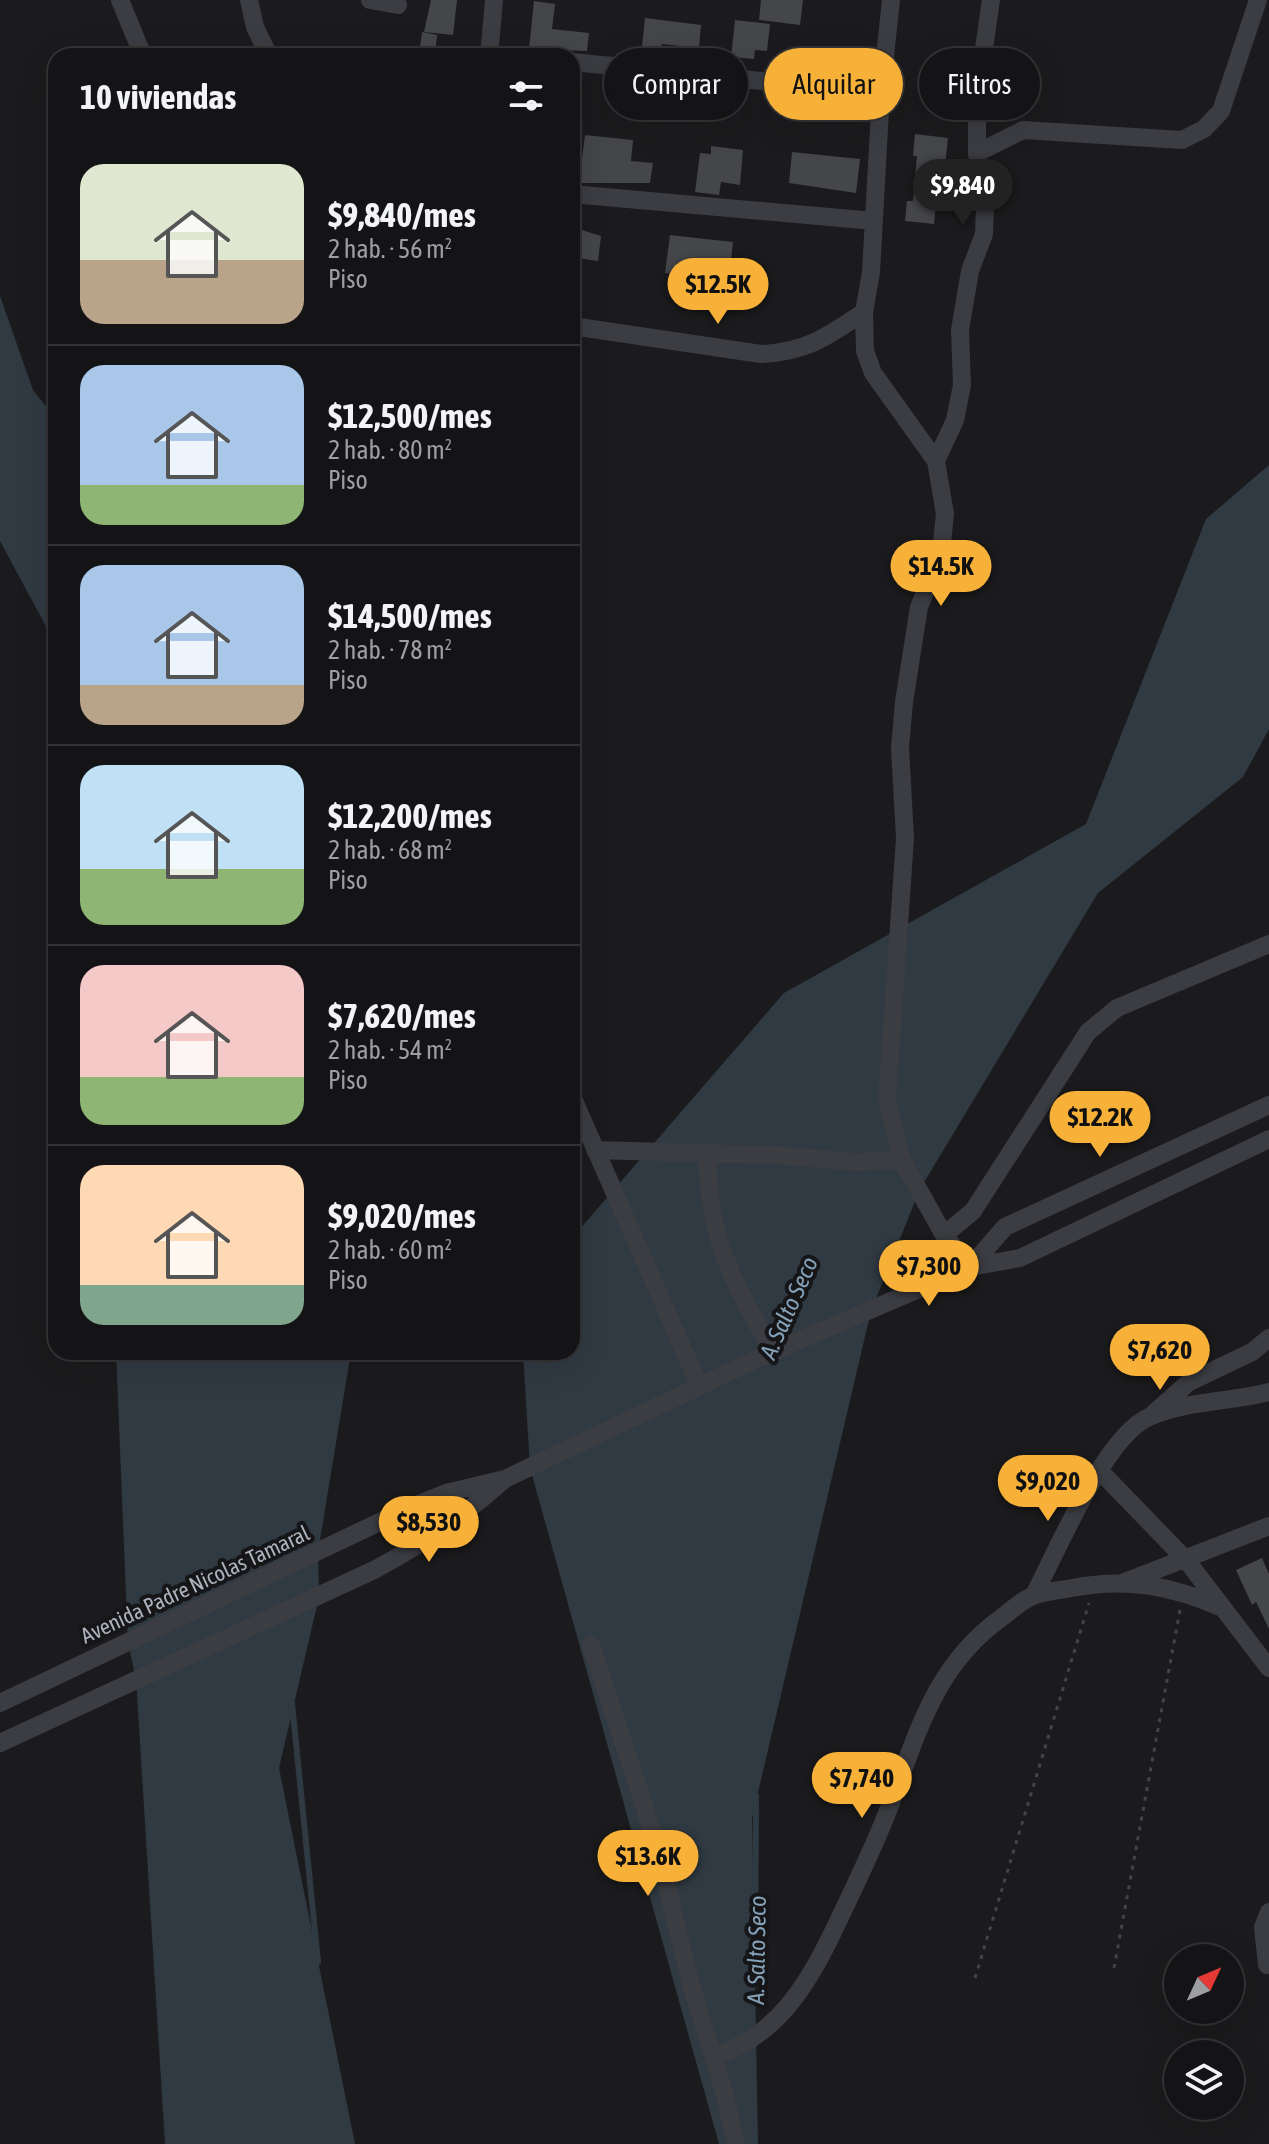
<!DOCTYPE html>
<html lang="es">
<head>
<meta charset="utf-8">
<style>
  body { margin:0; font-family:"Asap Condensed",sans-serif; background:#1d1d1f; color:#f1f3f6; height:100vh; display:flex; flex-direction:column; font-size:30px; white-space:nowrap }
  * { box-sizing:border-box; margin:0 }
  p { font-size:26px; color:#9d9ea1 }
  .icon { flex:none; width:44px; height:44px; fill:none; stroke:currentColor; stroke-width:2; stroke-linecap:round; stroke-linejoin:round }
  .map { position:relative; flex:1; overflow:hidden }
  .drawer { position:absolute; left:48px; top:48px; width:532px; height:1312px; display:flex; flex-direction:column; background:#141416; border-radius:24px; box-shadow:0 8px 32px #0002,0 0 0 2px #333335 }
  .drawer>* { flex:none }
  .top-card { position:absolute; left:604px; top:48px; width:544px; height:72px; display:flex; gap:16px }
  .needle { width:52px; rotate:46deg }
  .buttons { position:absolute; left:1164px; top:1944px; display:grid; gap:16px }
  .buttons a { display:grid; place-items:center; width:80px; height:80px; border-radius:50%; background:#141416; box-shadow:0 8px 32px #0002,0 0 0 2px #333335; font-size:40px }
  .price { position:absolute; translate:-50% -68px; padding:0 18px; border-radius:28px; background:#f7b139; color:#111; font-size:26px; line-height:52px; filter:drop-shadow(0 2px 4px #0008) }
  .price::after { content:''; position:absolute; left:50%; top:48px; width:24px; height:18px; margin-left:-12px; background:inherit; clip-path:polygon(0 0,100% 0,50% 100%) }
  .price.selected { background:#222; color:#fff }
  ul { padding:0; list-style:none }
  li { display:flex; align-items:center; gap:24px; height:200px; padding:0 32px }
  li+li { border-top:2px solid #333335 }
  li span { display:grid; place-items:center; flex:none; width:224px; height:160px; border-radius:24px; color:#555 }
  li>.icon { margin-inline-start:auto }
  span .icon { width:96px; height:96px; fill:#fffc; stroke-width:1 }
  li b { font-size:34px }
  h2 { display:flex; justify-content:space-between; align-items:center; height:96px; padding:0 32px; font-size:34px }
  .pill { padding:0 28px; border-radius:36px; background:#141416; box-shadow:0 8px 32px #0002,0 0 0 2px #333335; font-size:28px; line-height:72px }
  .pill.selected { background:#f7b139; color:#111 }
  .map>svg:first-child { display:block }
</style>
</head>
<body>
<div class="map">
<svg width="1269" height="2144" viewBox="0 0 1269 2144">
  <rect width="100%" height="100%" fill="#1b1b1d"/>
  <!-- water -->
  <path fill="#303a42" d="M0 296 33 390 56 419V645L0 541Z
    M1269 465V729L1243 777 1098 893 920 1189 871 1311 752 1818 758 2144H719L530 1468 523 1352H572V1238L784 993 1086 824 1206 519Z
    M116 1352H351L318 1552 319 1597 279 1768 355 2144H165L136 1679 128 1643Z"/>
  <g fill="none" stroke-linecap="round" stroke-linejoin="round">
    <!-- stream -->
    <path stroke="#303a42" stroke-width="6" d="M292 1703 318 1962
      M755 1984 756 1796"/>
  </g>
  <!-- building -->
  <path fill="#45464a" d="M431 0H457L453 35 424 32Z
    M761 0H803L800 25 759 20Z
    M534 1 555 4 552 29 589 33 587 51 529 49Z
    M645 18 701 25 699 48 662 44 661 49 642 46Z
    M735 20 770 24 767 51 755 50 754 59 731 57Z
    M422 32 437 35 435 56 419 55Z
    M793 103 808 104 806 120 791 119Z
    M915 134 948 138 941 204H936L934 224 905 221 907 201H913L917 156H913Z
    M585 135 633 140 631 161 653 163 650 183H579Z
    M711 146 743 150 740 185 721 182 719 195 695 192 700 153 711 154Z
    M792 152 860 159 856 193 789 183Z
    M582 230 601 236 598 261 578 258Z
    M670 235 733 242 729 278 665 273Z
    M1262 1558 1269 1574V1629L1256 1602 1252 1605 1236 1570Z"/>
  <g fill="none" stroke-linecap="round" stroke-linejoin="round">
    <!-- path -->
    <path stroke="#414449" stroke-width="3" stroke-dasharray="4 6" stroke-linecap="butt" d="M1114 1968 1180 1610
      M975 1978 1089 1603"/>
    <!-- minor -->
    <path stroke="#3c3d42" stroke-width="18" d="M120 0 143 56
      M249 0 255 27 269 56
      M370 0 398 5
      M891 0 881 93 871 272 864 312 865 351 873 373 936 461 945 514 941 552 919 607 904 702 900 748 905 838 887 1100 902 1160 944 1235 970 1267
      M489 56 494 0
      M572 62 881 93
      M977 153 1023 130 1182 140 1204 129 1221 111 1258 0
      M572 194 874 221
      M572 326 761 354C806 352 827 337 864 312
      M936 461 955 420 962 385 960 330 970 271 984 234 985 204 977 153V97L991 0
      M572 1096 699 1385
      M595 1150 775 1155 856 1162 902 1160
      M708 1156C706 1234 735 1286 773 1352
      M944 1235 973 1211 1088 1032 1117 1008 1269 944
      M970 1267 1005 1227 1269 1105
      M1153 1414 1189 1382 1252 1352 1269 1338
      M1099 1470 1187 1561 1269 1668
      M1125 1582 1269 1526
      M1034 1595C1057 1551 1105 1436 1149 1417 1184 1401 1231 1402 1269 1392
      M591 1645 657 1845 691 1985 724 2091 736 2144
      M0 1703 411 1507 446 1493 505 1479 763 1356 970 1267 1020 1258 1269 1139
      M0 1743 374 1570C423 1544 464 1516 505 1479
      M1267 1965 1263 1927 1269 1912
      M714 2056C774 2038 806 1988 832 1934 851 1894 871 1854 887 1813 917 1737 932 1668 1001 1618 1012 1610 1024 1598 1036 1595 1048 1591 1061 1590 1072 1588 1125 1578 1171 1585 1220 1607"/>
  </g>
  <g text-anchor="middle" stroke-width="8" stroke-linejoin="round" paint-order="stroke">
    <!-- street labels -->
    <g font-size="22" fill="#adb2bd" stroke="#161618">
      <text transform="translate(195 1584) rotate(-25)" y="8">Avenida Padre Nicolas Tamaral</text>
    </g>
    <!-- water labels -->
    <g font-size="24" font-style="italic" fill="#84a1b8" stroke="#161618">
      <text transform="translate(789 1308) rotate(-66)" y="8">A. Salto Seco</text>
      <text transform="translate(757 1950) rotate(-89)" y="8">A. Salto Seco</text>
    </g>
  </g>
</svg>
<div class="buttons">
<a><svg class="needle" viewBox="-14 -14 28 28"><path d="M0-13l5 13h-10z" fill="#e53935"/><path d="M0 13l5-13h-10z" fill="#9d9ea1"/></svg></a>
<a><svg class="icon" aria-label="layers" viewBox="0 0 24 24"><path d="M12 4l9 5-9 5-9-5zM3 14l9 5 9-5"/></svg></a>
</div>
<b class="price selected" style="left:963px;top:227px">$9,840</b>
<b class="price" style="left:718px;top:326px">$12.5K</b>
<b class="price" style="left:941px;top:608px">$14.5K</b>
<b class="price" style="left:1100px;top:1159px">$12.2K</b>
<b class="price" style="left:929px;top:1308px">$7,300</b>
<b class="price" style="left:1160px;top:1392px">$7,620</b>
<b class="price" style="left:1048px;top:1523px">$9,020</b>
<b class="price" style="left:429px;top:1564px">$8,530</b>
<b class="price" style="left:862px;top:1820px">$7,740</b>
<b class="price" style="left:648px;top:1898px">$13.6K</b>
<div class="top-card">
<a class="pill">Comprar</a>
<a class="pill selected">Alquilar</a>
<a class="pill">Filtros</a>
</div>
<section class="drawer">
<h2>10 viviendas<svg class="icon" aria-label="filters" viewBox="0 0 24 24"><path d="M4 7h16M4 17h16"/><circle cx="9" cy="7" r="2"/><circle cx="15" cy="17" r="2"/></svg></h2>
<ul>
<li><span style="background:linear-gradient(#dfe7d0 60%,#b9a48a 0)"><svg class="icon" aria-label="home" viewBox="0 0 24 24"><path d="M3 11l9-7 9 7M6 9v11h12V9"/></svg></span><div><b>$9,840/mes</b><p>2 hab. · 56 m²</p><p>Piso</p></div></li>
<li><span style="background:linear-gradient(#a9c7e8 75%,#8fb573 0)"><svg class="icon" aria-label="home" viewBox="0 0 24 24"><path d="M3 11l9-7 9 7M6 9v11h12V9"/></svg></span><div><b>$12,500/mes</b><p>2 hab. · 80 m²</p><p>Piso</p></div></li>
<li><span style="background:linear-gradient(#a9c7e8 75%,#b9a48a 0)"><svg class="icon" aria-label="home" viewBox="0 0 24 24"><path d="M3 11l9-7 9 7M6 9v11h12V9"/></svg></span><div><b>$14,500/mes</b><p>2 hab. · 78 m²</p><p>Piso</p></div></li>
<li><span style="background:linear-gradient(#bfe0f5 65%,#8fb573 0)"><svg class="icon" aria-label="home" viewBox="0 0 24 24"><path d="M3 11l9-7 9 7M6 9v11h12V9"/></svg></span><div><b>$12,200/mes</b><p>2 hab. · 68 m²</p><p>Piso</p></div></li>
<li><span style="background:linear-gradient(#f6c9c9 70%,#8fb573 0)"><svg class="icon" aria-label="home" viewBox="0 0 24 24"><path d="M3 11l9-7 9 7M6 9v11h12V9"/></svg></span><div><b>$7,620/mes</b><p>2 hab. · 54 m²</p><p>Piso</p></div></li>
<li><span style="background:linear-gradient(#ffd9b3 75%,#7fa58c 0)"><svg class="icon" aria-label="home" viewBox="0 0 24 24"><path d="M3 11l9-7 9 7M6 9v11h12V9"/></svg></span><div><b>$9,020/mes</b><p>2 hab. · 60 m²</p><p>Piso</p></div></li>
</ul>
</section>
</div>
</body>
</html>
